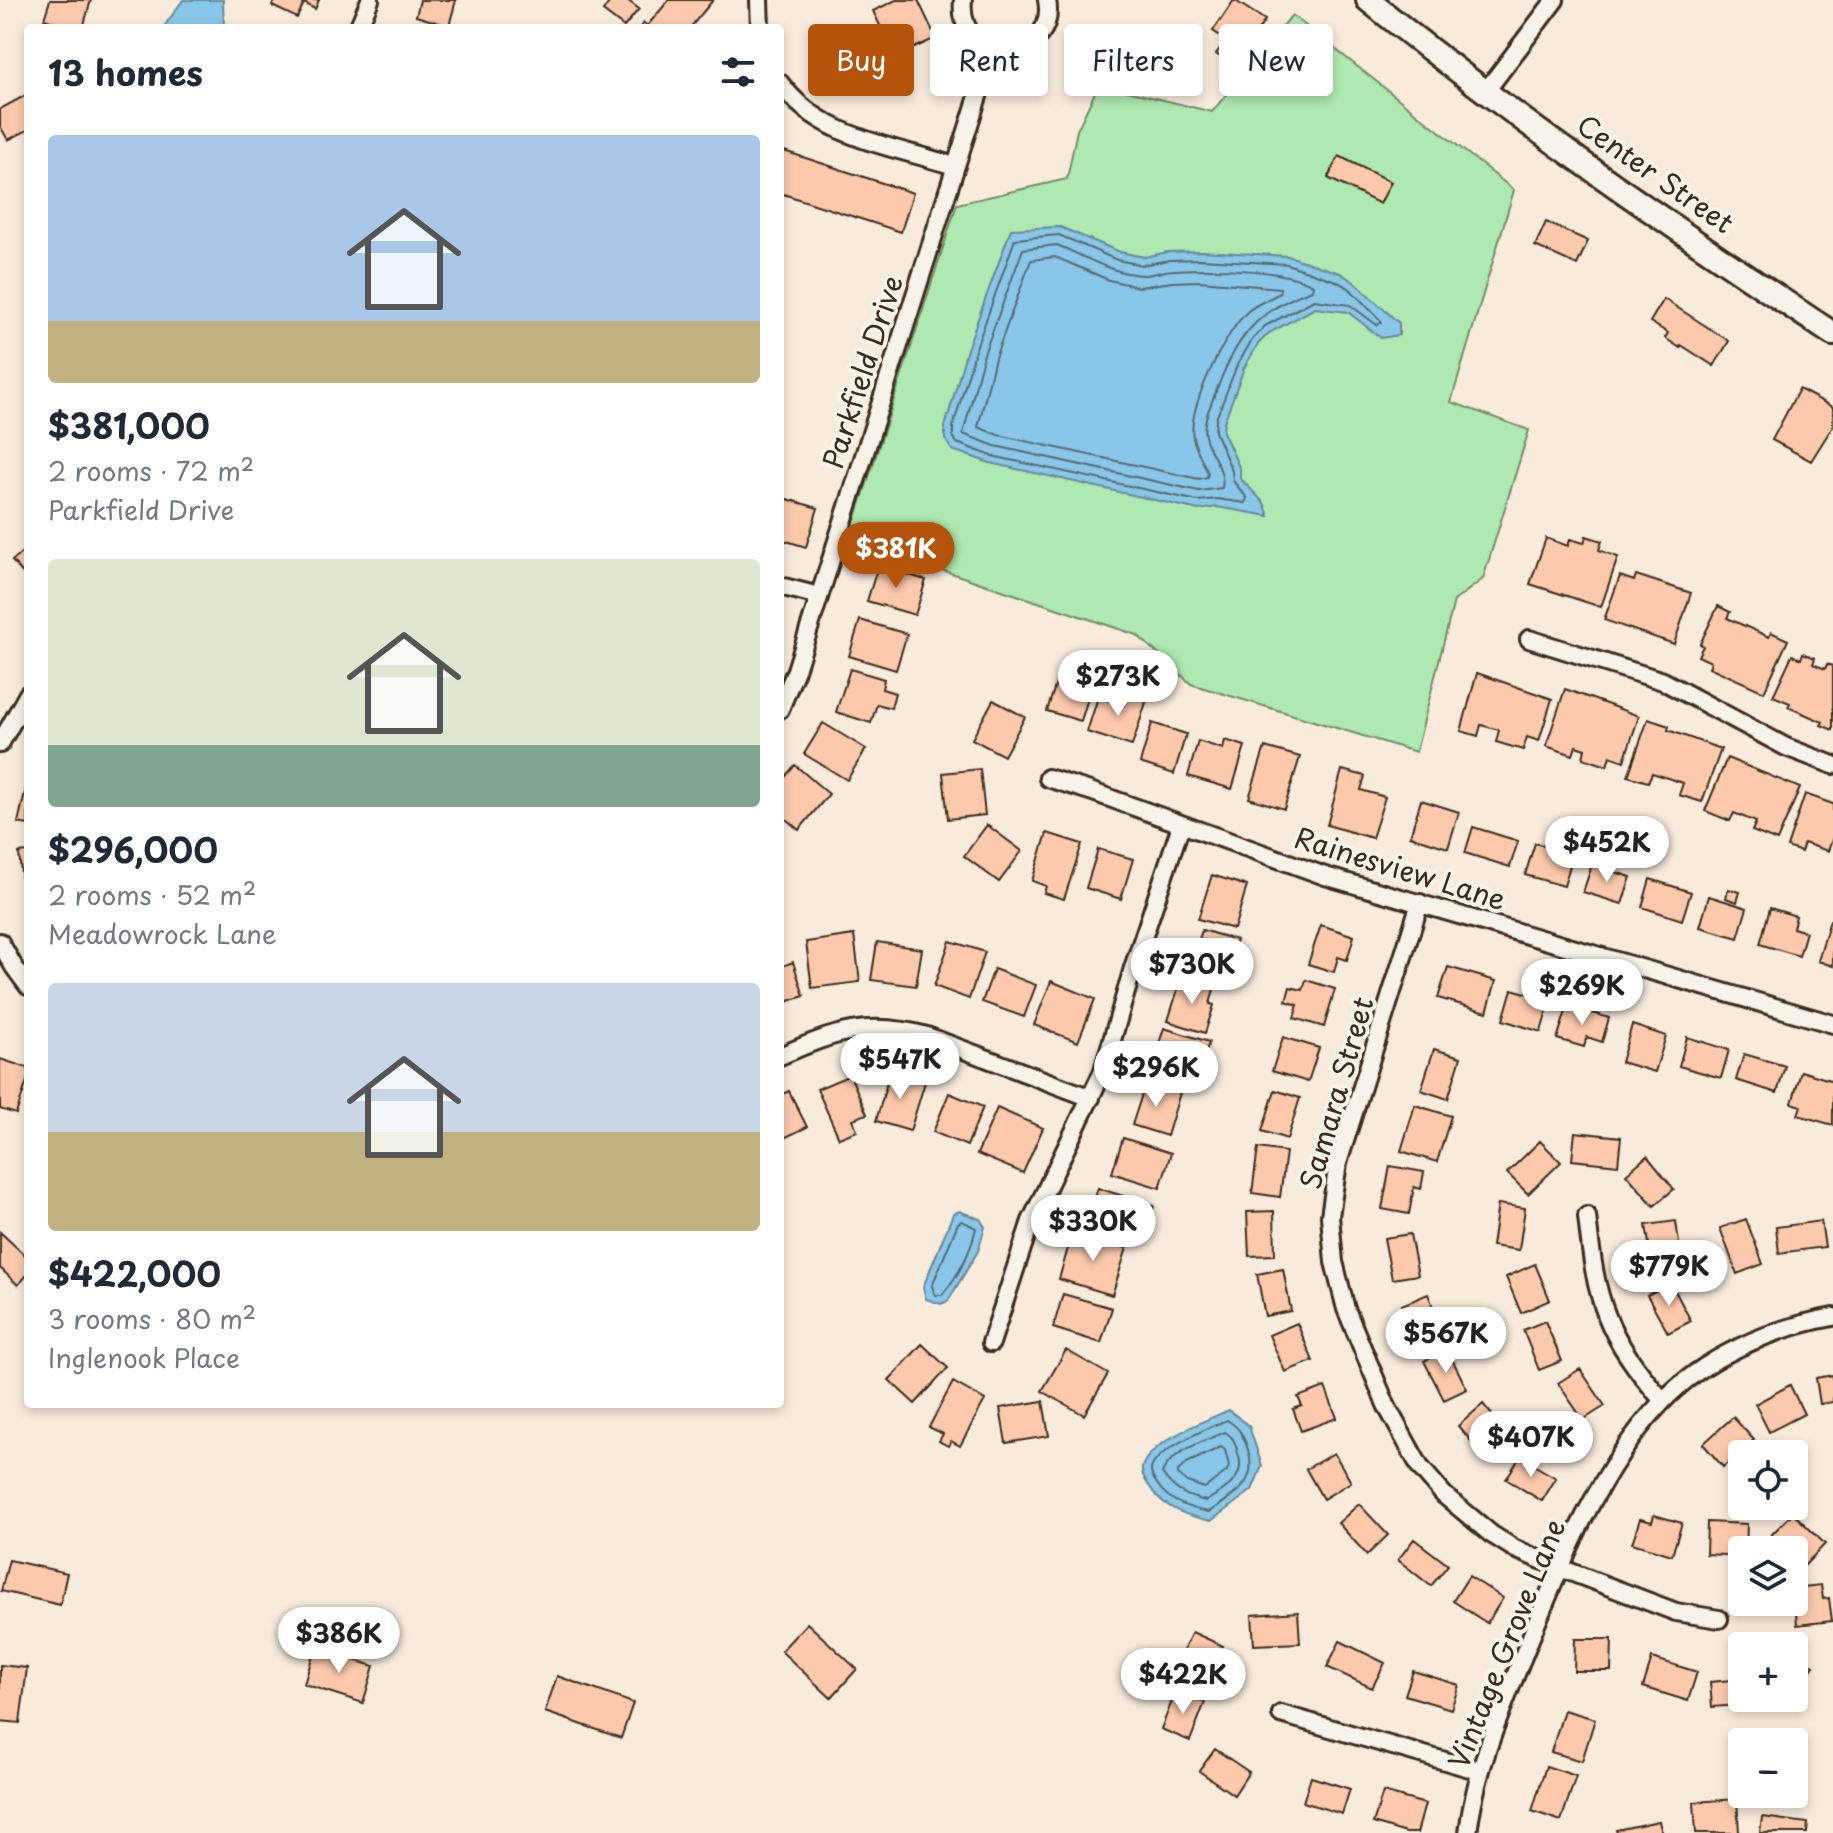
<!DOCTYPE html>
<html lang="en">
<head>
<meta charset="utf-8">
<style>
  body { margin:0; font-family:"Playpen Sans",sans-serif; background:#f6f6f7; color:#1f2937; height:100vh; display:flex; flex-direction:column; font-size:30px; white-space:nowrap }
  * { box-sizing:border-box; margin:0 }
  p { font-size:26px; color:#747a83 }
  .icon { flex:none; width:44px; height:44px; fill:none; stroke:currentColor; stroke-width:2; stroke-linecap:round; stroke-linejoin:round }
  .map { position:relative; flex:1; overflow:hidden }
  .details { position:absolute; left:24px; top:24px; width:760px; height:1384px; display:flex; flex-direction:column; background:#fff; border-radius:8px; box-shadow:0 4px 12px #0003 }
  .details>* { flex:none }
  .top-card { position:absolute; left:808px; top:24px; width:760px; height:72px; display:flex; gap:16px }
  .controls { position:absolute; left:1728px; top:1440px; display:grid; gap:16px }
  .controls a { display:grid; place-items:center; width:80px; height:80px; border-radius:8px; background:#fff; box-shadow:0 4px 12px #0003; font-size:40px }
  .price { position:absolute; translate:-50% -68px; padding:0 18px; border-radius:28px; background:#fff; color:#222; font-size:26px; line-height:52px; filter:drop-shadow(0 2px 4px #0008) }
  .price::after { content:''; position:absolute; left:50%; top:48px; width:24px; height:18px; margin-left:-12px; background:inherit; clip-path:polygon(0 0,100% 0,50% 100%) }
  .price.on { background:#b45309; color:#fff }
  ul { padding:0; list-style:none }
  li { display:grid; align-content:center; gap:16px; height:424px; padding:0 24px }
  li span { display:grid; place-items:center; height:248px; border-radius:8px; color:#555 }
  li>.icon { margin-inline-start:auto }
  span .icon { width:144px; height:144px; fill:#fffc; stroke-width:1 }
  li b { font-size:34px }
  h2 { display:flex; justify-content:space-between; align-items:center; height:96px; padding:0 24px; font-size:34px }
  .pill { padding:0 28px; border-radius:8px; background:#fff; box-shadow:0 4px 12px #0003; font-size:28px; line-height:72px }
  .pill.on { background:#b45309; color:#fff }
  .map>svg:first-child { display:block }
</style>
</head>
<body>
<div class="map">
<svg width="1833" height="1833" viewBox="0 0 1833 1833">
  <rect width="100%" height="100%" fill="#f8ebdc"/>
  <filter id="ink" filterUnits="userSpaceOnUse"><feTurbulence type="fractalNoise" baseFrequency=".0125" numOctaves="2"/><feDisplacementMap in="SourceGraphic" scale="16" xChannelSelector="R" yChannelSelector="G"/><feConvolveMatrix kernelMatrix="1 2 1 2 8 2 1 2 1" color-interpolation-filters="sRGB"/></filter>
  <g filter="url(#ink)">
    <!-- green -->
    <path fill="#ade9b0" stroke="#748a67" stroke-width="2" d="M1292 15 1514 190 1451 402 1529 430 1483 579 1454 601 1416 752 1191 684 1137 635 849 539 957 204 1067 179 1077 130 1099 84 1212 112Z"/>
    <!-- water -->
    <path fill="#88c7e9" stroke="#698898" stroke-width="2" d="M183 0H223L224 28H163Z
      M1060 227 1120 252 1144 257 1168 252 1201 251 1288 256 1340 273 1354 282 1399 323V335L1381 338 1348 312 1315 308 1269 333 1258 344 1244 368 1224 422 1223 432 1240 469V478L1264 503 1269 516 1217 507 1199 510 990 463 952 450 945 439V427L967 349 1011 229Z
      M959 1211 980 1219 985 1227 978 1251 948 1301 941 1304 926 1299 923 1287 953 1214Z
      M1229 1410 1249 1426 1262 1466 1252 1490 1211 1521C1189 1516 1166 1510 1152 1490 1148 1484 1141 1476 1142 1468 1148 1442 1207 1420 1229 1410Z"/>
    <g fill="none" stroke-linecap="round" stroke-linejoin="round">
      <!-- shore -->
      <path stroke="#5a696f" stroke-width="2" d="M1059 235 1117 260 1142 265 1169 260 1201 259 1287 264 1336 281 1349 288 1382 322 1377 325 1350 305 1314 300 1265 326 1252 340 1237 365 1216 419 1215 432 1232 471 1233 481 1247 498 1245 503 1217 499 1198 501 992 456 957 443 953 437V427L975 351 1015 239Z
        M1057 245C1084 256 1114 275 1144 275 1154 275 1164 270 1174 270 1211 268 1281 268 1313 285L1312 290C1254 311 1236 339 1215 394 1210 407 1202 422 1205 436 1209 454 1226 469 1222 488L1199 491 995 446 963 434 984 354 1023 249Z
        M1055 257 1109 280 1139 287 1172 282 1200 281 1280 288V293C1269 299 1256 304 1247 312 1225 333 1187 408 1193 438 1196 450 1203 462 1208 473L1207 477 1199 479 998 435 978 427 995 358 1031 260Z
        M962 1221 976 1228C971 1252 958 1276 942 1295H935L932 1286 958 1223Z
        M1227 1420C1240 1428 1243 1435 1248 1450 1259 1483 1234 1495 1209 1512 1191 1509 1172 1503 1160 1488 1157 1484 1151 1476 1151 1471 1151 1451 1210 1427 1227 1420Z
        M1225 1432C1234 1437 1235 1443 1238 1453 1247 1478 1226 1489 1206 1501 1187 1497 1173 1490 1162 1473 1171 1451 1205 1441 1225 1432Z
        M1221 1447 1225 1450 1229 1466 1227 1471 1205 1488 1187 1482 1178 1475V1471L1187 1463Z"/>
    </g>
    <!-- building -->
    <path fill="#fcc9ac" stroke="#3b2a1e" stroke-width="2" d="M50 0H91L83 28H74L44 19Z
      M275 0H319L315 9 304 3 297 18 272 6Z
      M420 0H456L449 26 416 16Z
      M611 0H627L639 9 624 27 603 11Z
      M669 0H713L690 28H640L644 23 647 26Z
      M896 0H918L936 38 895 57 873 11Z
      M1234 0 1265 20 1234 66 1216 54 1226 40 1213 31Z
      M28 94V130L8 140 0 126V109Z
      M784 151 913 193 901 232 780 193V162Z
      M1339 156 1391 182 1380 204 1328 178Z
      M1546 222 1588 241 1577 265 1535 246Z
      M1664 299 1729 341 1714 366 1681 345 1680 348 1665 338 1668 333 1650 322Z
      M1799 389 1833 407V426L1811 461 1772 440Z
      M780 497 818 508 806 547 780 539Z
      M1586 536 1602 541 1599 550 1618 557 1601 607 1530 584 1546 538 1568 546 1570 539 1584 543Z
      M28 547V579L12 561Z
      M878 566 926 580 915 615 867 601Z
      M1636 575 1691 593 1674 644 1604 620 1620 576 1634 581Z
      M1718 606 1730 612 1727 618 1769 637 1771 632 1788 640 1764 692 1709 667 1711 662 1698 656 1703 646 1700 644Z
      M860 620 907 634 896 670 849 656Z
      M1803 653 1815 658 1813 664 1825 669 1827 664 1833 666V730L1821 725 1823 722 1788 707 1790 703 1773 696 1792 655 1801 659Z
      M850 669 884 679 882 689 895 693 891 708 877 704 871 723 836 712Z
      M1077 669 1095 675 1081 721 1047 711 1059 674 1074 678Z
      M1477 673 1552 699 1539 741 1527 737 1523 750 1496 742 1499 730 1481 725 1478 736 1461 731Z
      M1128 689 1148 696 1132 746 1087 732 1098 697 1124 705Z
      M1565 689 1639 716 1624 761 1610 756 1607 766 1583 758 1585 749 1576 746 1573 755 1546 746Z
      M993 700 1025 717 1004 756 972 739Z
      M1648 719 1669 726 1668 730 1721 749 1702 802 1679 795 1683 783 1652 773 1648 782 1628 776Z
      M823 723 866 749 847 780 804 754Z
      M1152 723 1186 734 1174 774 1140 763Z
      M1225 740 1245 746 1232 789 1188 776 1198 741 1223 749Z
      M1265 747 1300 757 1284 809 1249 798Z
      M1727 758 1800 788 1777 841 1752 831 1756 822 1734 813 1730 821 1705 811Z
      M795 765 829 794 799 830 780 814V783Z
      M980 769 985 815 948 819 943 773Z
      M1342 770 1365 776 1361 790 1385 797 1372 838 1327 825Z
      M28 779V825L18 823Z
      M1805 794 1833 804V837L1828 851 1804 843 1801 852 1787 847Z
      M1421 800 1459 812 1448 848 1410 836Z
      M987 825 1022 851 999 882 964 856Z
      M1473 827 1518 841 1510 867 1465 853Z
      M1047 833 1082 844 1064 899 1044 893 1046 886 1032 881Z
      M1535 843 1573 855 1564 886 1525 875Z
      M1098 849 1133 859 1121 899 1086 888Z
      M28 852V902H24L19 853Z
      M1592 865 1631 877 1622 904 1583 892Z
      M1212 875 1247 886 1234 929 1198 919Z
      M1650 879 1691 892 1682 920 1642 907Z
      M1728 889 1740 892 1737 902 1726 898Z
      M1709 896 1747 908 1738 938 1700 927Z
      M1770 908 1796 916 1793 928 1806 932 1799 956 1760 944Z
      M1830 920H1833V966L1818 961Z
      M1321 925 1354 936 1347 960 1338 957 1334 972 1308 964Z
      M1202 930 1236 940 1223 982 1189 972Z
      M854 935 860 982 812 988 806 942Z
      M950 941 985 952 969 999 934 986Z
      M877 942 922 949 916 986 871 980Z
      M793 962 804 996 780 1004V967Z
      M1448 967 1496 981 1487 1012 1438 998Z
      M994 969 1036 985 1024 1017 982 1002Z
      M1181 979 1214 989 1210 1004 1214 1005 1205 1033 1168 1021Z
      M1306 980 1335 989 1324 1027 1294 1018 1298 1005 1286 1001 1290 987 1303 990Z
      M1051 981 1095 999 1078 1042 1034 1025Z
      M1512 989 1550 1000 1541 1032 1503 1020Z
      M1568 1005 1609 1018 1602 1042 1587 1037 1584 1047 1557 1039Z
      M1632 1025 1666 1036 1655 1072 1621 1062Z
      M1164 1028 1209 1042 1194 1089 1149 1075Z
      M1283 1037 1319 1048 1308 1082 1272 1071Z
      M1687 1037 1729 1050 1721 1078 1679 1066Z
      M1434 1049 1461 1057 1448 1099 1421 1090Z
      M1744 1054 1785 1066 1777 1093 1736 1080Z
      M0 1059 28 1068V1078L16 1114 0 1109Z
      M1801 1071 1833 1081V1125L1798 1115 1801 1106 1792 1103Z
      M890 1072 925 1082 910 1131 876 1121Z
      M850 1075 867 1114 853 1119 857 1131 839 1138 817 1089Z
      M1146 1082 1180 1093 1167 1136 1132 1125Z
      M1275 1090 1300 1098 1287 1139 1262 1131Z
      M789 1091 807 1127 780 1140V1095Z
      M949 1093 983 1107 967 1146 933 1132Z
      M1415 1105 1451 1116 1437 1162 1401 1151Z
      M997 1108 1043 1128 1023 1173 977 1154Z
      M1575 1132 1621 1137 1618 1165 1572 1160Z
      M1123 1138 1171 1153 1160 1188 1112 1173Z
      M1540 1141 1561 1162 1528 1194 1507 1173Z
      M1258 1148 1286 1152 1280 1197 1252 1193Z
      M1647 1156 1674 1189 1654 1206 1626 1174Z
      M1390 1166 1424 1172 1421 1189 1414 1187 1409 1214 1382 1209Z
      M1098 1188 1154 1206 1147 1228 1138 1225 1134 1238 1087 1223Z
      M1498 1204 1525 1208 1519 1250 1492 1246Z
      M1274 1211 1275 1255 1249 1256 1247 1212Z
      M1746 1219 1763 1264 1737 1274 1720 1228Z
      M1676 1221 1681 1259 1652 1263 1646 1225Z
      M1821 1221 1825 1247 1779 1253 1776 1227Z
      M1073 1231 1127 1248 1112 1295 1059 1279Z
      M0 1232 28 1258V1274L18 1285 0 1268Z
      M1410 1234 1418 1275 1392 1279 1384 1238Z
      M1535 1264 1550 1300 1521 1313 1506 1277Z
      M1283 1269 1291 1311 1265 1316 1257 1274Z
      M1671 1283 1691 1321 1668 1333 1647 1295Z
      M1063 1294 1112 1308 1101 1343 1053 1328Z
      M1428 1294 1443 1332 1417 1342 1402 1305Z
      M1545 1321 1562 1361 1539 1370 1523 1330Z
      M1297 1323 1313 1361 1285 1372 1269 1335Z
      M922 1344 948 1368 915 1404 889 1380Z
      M1447 1349 1467 1389 1444 1400 1424 1361Z
      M1066 1350 1108 1374 1084 1415 1042 1391Z
      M1580 1369 1605 1406 1583 1420 1558 1383Z
      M1833 1375V1402L1820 1404 1816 1378Z
      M953 1382 985 1400 960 1446 951 1441 948 1446 939 1441 943 1434 929 1427Z
      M1790 1385 1804 1414 1769 1432 1755 1404Z
      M1325 1387 1337 1418 1301 1431 1293 1409 1302 1406 1298 1397Z
      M1043 1401 1049 1436 1006 1443 1000 1408Z
      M1483 1404 1504 1429 1479 1450 1458 1426Z
      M1733 1417 1754 1440 1723 1467 1703 1444Z
      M1334 1453 1351 1482 1323 1499 1306 1469Z
      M1520 1457 1556 1478 1542 1501 1506 1479Z
      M1359 1504 1388 1535 1367 1555 1338 1523Z
      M1793 1513 1825 1544 1803 1567 1794 1558V1550H1786L1771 1535Z
      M1654 1515 1682 1523 1672 1555 1632 1543 1640 1519 1652 1522Z
      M1707 1522 1747 1524 1746 1550H1742V1556L1706 1554Z
      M1414 1539 1448 1565 1431 1586 1398 1560Z
      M9 1560 67 1573 60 1605 1 1591Z
      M1469 1576 1503 1598 1487 1623 1453 1601Z
      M1821 1585 1823 1599 1829 1598 1832 1621 1797 1625 1794 1588Z
      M1298 1612 1300 1643 1254 1645 1252 1615Z
      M807 1623 857 1669 831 1698 781 1651Z
      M1192 1632 1223 1646 1209 1673 1179 1659Z
      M1575 1639H1612L1611 1671H1574Z
      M1340 1641 1385 1663 1372 1688 1327 1667Z
      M315 1648 374 1666 363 1703 304 1684Z
      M1794 1651 1814 1666 1794 1693Z
      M1652 1658 1697 1672 1688 1701 1643 1687Z
      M0 1665 27 1668 20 1723 0 1721Z
      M1413 1671 1459 1685 1451 1709 1405 1695Z
      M557 1676 633 1703 621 1738 545 1712Z
      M1742 1679V1698H1754V1704L1712 1707 1710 1682Z
      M1176 1691 1205 1702 1190 1741 1161 1729Z
      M1564 1710 1595 1719 1582 1761 1551 1752Z
      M1215 1749 1249 1772 1234 1795 1199 1771Z
      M1546 1766 1576 1776 1561 1821 1532 1811Z
      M1311 1777 1350 1789 1342 1814 1303 1802Z
      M1383 1792 1425 1804 1417 1833H1406L1373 1823Z
      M1737 1799 1739 1833H1696L1694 1802Z
      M1762 1817 1808 1823 1807 1833H1760Z
      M1659 1821 1662 1833H1617L1616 1830Z"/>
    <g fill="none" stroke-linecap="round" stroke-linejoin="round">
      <!-- street casing -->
      <g stroke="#3b2a1e" stroke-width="22">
        <path id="street" d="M759 0 760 28
          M963 0C956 69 1059 63 1047 0
          M358 28 370 0
          M780 83C820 138 893 146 954 166
          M1486 91 1555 0
          M780 586 819 596
          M1529 639 1663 681 1786 747 1833 765
          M780 709 796 670 993 49
          M0 744 28 694
          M1048 778 1090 791 1325 876 1833 1024
          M1420 903 1338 1163 1330 1216 1334 1262 1346 1309 1387 1407 1420 1467 1444 1495 1491 1534 1515 1549 1560 1568 1676 1612 1719 1619
          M0 942 14 967 28 986
          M780 1056C835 1032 867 1020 927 1036L1091 1098
          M1587 1216C1596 1302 1605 1334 1663 1401
          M991 1343 1031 1221 1103 1071 1133 968 1181 825
          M1281 1714 1480 1771
          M1468 1833C1475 1772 1499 1716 1522 1659 1557 1573 1596 1472 1661 1403 1704 1357 1772 1328 1833 1317"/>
      </g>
      <!-- secondary casing -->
      <g stroke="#3b2a1e" stroke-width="28">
        <path id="secondary" d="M1368 0C1514 119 1676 230 1833 334"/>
      </g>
      <!-- street -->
      <use href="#street" stroke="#f7f3e8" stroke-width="16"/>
      <!-- secondary -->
      <use href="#secondary" stroke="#f7f3e8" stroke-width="22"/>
    </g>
  </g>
  <g text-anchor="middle" stroke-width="8" stroke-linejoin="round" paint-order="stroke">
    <!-- street labels -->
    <g font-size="28" fill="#3b2a1e" stroke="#f7f3e8">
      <text transform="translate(1655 174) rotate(35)" y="10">Center Street</text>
      <text transform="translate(863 372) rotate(-72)" y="10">Parkfield Drive</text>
      <text transform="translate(1400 869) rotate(17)" y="10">Rainesview Lane</text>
      <text transform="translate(1337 1093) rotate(-74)" y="10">Samara Street</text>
      <text transform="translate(1507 1644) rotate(-68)" y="10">Vintage Grove Lane</text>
    </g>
  </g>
</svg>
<div class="controls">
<a><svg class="icon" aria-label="locate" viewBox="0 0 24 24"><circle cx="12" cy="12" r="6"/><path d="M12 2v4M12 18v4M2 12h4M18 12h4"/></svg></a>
<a><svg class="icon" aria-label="layers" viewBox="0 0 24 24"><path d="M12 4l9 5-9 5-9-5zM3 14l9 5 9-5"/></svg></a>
<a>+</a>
<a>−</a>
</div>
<b class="price on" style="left:896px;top:590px">$381K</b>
<b class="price" style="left:1118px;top:718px">$273K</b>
<b class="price" style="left:1607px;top:884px">$452K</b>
<b class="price" style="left:1192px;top:1006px">$730K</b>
<b class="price" style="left:1582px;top:1027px">$269K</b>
<b class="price" style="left:900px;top:1101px">$547K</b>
<b class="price" style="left:1156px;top:1109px">$296K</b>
<b class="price" style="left:1093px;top:1263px">$330K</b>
<b class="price" style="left:1669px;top:1308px">$779K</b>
<b class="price" style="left:1446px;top:1375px">$567K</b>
<b class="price" style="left:1531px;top:1479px">$407K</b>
<b class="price" style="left:339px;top:1675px">$386K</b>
<b class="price" style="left:1183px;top:1716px">$422K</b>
<div class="top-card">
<a class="pill on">Buy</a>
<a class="pill">Rent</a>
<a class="pill">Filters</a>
<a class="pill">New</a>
</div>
<section class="details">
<h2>13 homes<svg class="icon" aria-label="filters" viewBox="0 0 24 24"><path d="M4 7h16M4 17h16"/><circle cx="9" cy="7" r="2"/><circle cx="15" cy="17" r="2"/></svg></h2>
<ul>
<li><span style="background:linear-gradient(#a9c7e8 75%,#c2b280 0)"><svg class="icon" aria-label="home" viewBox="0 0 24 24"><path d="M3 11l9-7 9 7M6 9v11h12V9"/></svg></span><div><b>$381,000</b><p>2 rooms · 72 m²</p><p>Parkfield Drive</p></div></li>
<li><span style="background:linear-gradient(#dfe7d0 75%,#7fa58c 0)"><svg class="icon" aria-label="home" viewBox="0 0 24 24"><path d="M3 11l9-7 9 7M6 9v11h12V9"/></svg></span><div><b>$296,000</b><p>2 rooms · 52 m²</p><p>Meadowrock Lane</p></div></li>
<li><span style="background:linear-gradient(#c9d6e8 60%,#c2b280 0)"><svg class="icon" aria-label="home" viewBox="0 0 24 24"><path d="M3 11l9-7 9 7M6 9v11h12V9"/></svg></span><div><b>$422,000</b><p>3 rooms · 80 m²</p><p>Inglenook Place</p></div></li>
</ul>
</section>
</div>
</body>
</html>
